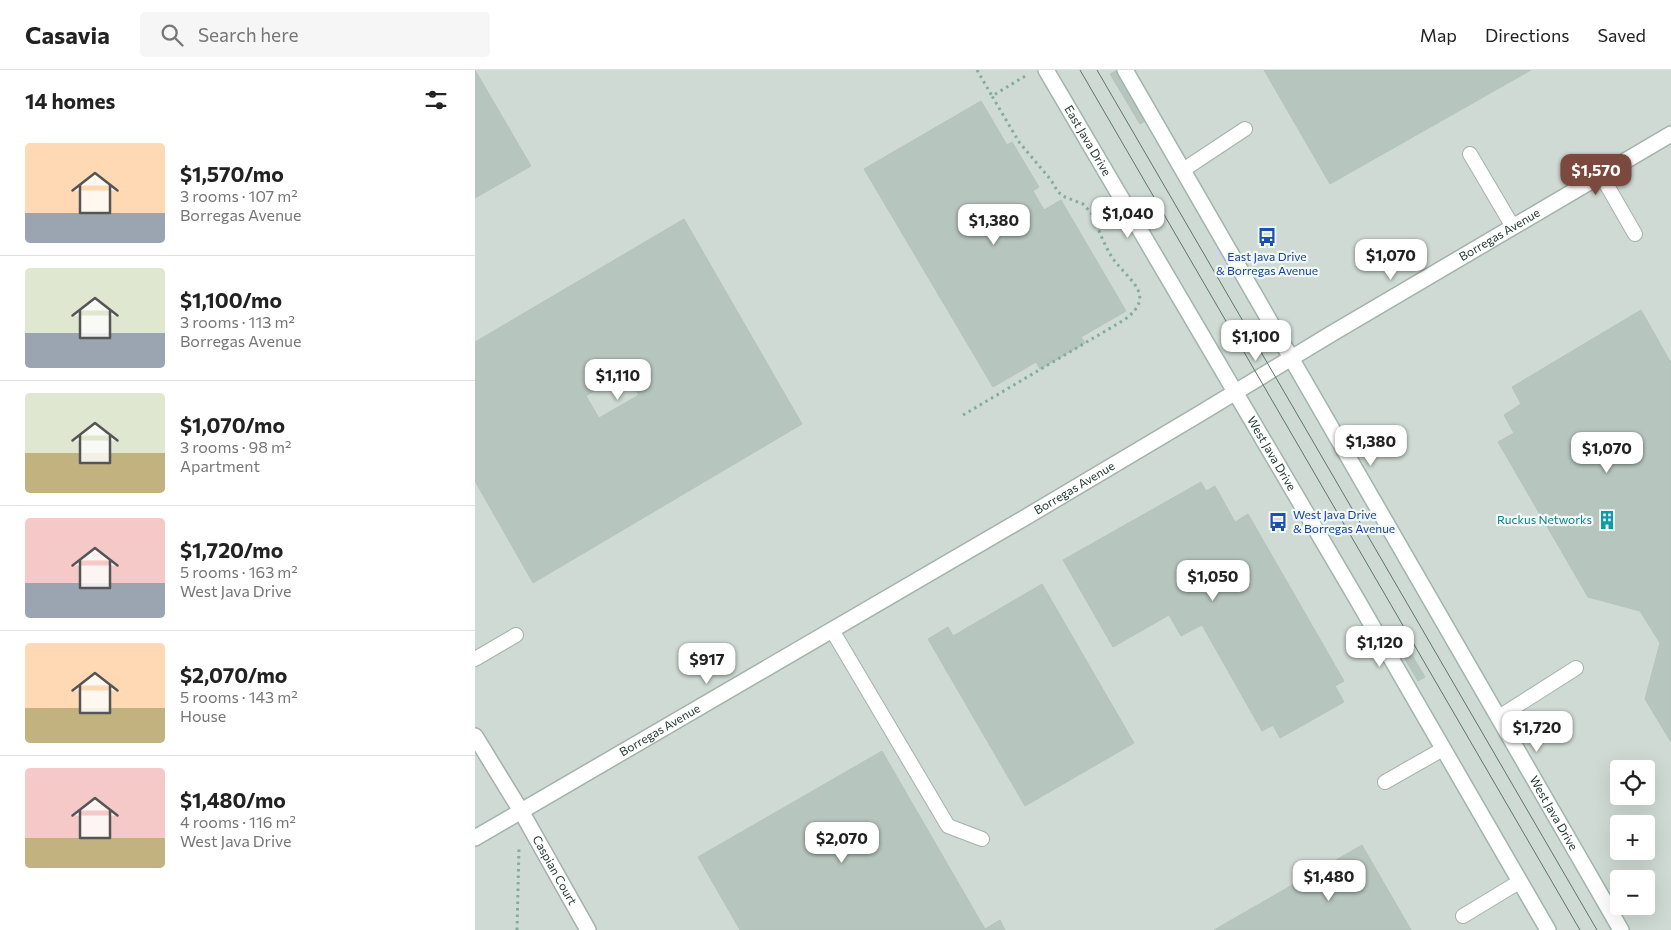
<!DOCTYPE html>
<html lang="en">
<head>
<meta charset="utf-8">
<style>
  body { margin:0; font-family:Commissioner,sans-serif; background:#f6f6f6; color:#222; height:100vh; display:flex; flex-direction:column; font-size:19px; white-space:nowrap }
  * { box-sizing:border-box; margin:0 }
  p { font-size:16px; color:#767676 }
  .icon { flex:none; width:28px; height:28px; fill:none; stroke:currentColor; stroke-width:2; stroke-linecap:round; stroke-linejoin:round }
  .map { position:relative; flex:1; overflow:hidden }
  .sheet { display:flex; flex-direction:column; background:#fff; width:475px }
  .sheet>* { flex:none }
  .buttons { position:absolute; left:1135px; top:690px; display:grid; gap:10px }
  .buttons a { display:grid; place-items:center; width:45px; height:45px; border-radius:5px; background:#fff; box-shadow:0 5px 20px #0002; font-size:25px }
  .price { position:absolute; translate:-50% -42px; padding:0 11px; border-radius:10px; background:#fff; color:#222; font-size:16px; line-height:32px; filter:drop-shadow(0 1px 2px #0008) }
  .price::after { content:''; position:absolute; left:50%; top:30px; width:15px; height:11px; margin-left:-8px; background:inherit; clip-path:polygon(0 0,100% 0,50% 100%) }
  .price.current { background:#7b493e; color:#fff }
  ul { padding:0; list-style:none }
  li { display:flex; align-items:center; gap:15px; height:125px; padding:0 25px }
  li+li { border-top:1px solid #e0e0e0 }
  li span { display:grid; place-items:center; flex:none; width:140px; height:100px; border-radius:5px; color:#555 }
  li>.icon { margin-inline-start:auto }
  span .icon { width:60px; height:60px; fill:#fffc; stroke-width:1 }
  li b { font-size:21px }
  h2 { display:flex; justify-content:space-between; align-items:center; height:60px; padding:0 25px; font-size:21px }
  header { display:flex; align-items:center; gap:30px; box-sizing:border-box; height:70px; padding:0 25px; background:#fff; border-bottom:1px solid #e0e0e0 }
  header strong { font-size:24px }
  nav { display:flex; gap:28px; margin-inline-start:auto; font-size:18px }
  .search { width:350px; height:45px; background:#f6f6f6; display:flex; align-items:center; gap:12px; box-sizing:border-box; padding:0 18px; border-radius:5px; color:#767676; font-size:19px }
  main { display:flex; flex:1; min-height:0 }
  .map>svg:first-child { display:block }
</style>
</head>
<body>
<header>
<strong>Casavia</strong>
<div class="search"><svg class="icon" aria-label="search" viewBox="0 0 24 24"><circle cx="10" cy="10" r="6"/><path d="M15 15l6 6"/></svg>Search here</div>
<nav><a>Map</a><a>Directions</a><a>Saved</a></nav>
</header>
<main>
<section class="sheet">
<h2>14 homes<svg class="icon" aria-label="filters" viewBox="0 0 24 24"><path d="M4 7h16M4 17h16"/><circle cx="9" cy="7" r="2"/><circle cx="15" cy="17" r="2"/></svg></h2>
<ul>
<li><span style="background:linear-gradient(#ffd9b3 70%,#9aa5b1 0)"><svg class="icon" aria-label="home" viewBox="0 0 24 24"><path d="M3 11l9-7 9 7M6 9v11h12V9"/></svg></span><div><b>$1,570/mo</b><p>3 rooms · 107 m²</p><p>Borregas Avenue</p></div></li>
<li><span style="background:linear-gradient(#dfe7d0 65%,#9aa5b1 0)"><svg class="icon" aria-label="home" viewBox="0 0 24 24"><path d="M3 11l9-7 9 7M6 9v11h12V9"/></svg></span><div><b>$1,100/mo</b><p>3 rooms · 113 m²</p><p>Borregas Avenue</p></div></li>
<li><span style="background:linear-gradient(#dfe7d0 60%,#c2b280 0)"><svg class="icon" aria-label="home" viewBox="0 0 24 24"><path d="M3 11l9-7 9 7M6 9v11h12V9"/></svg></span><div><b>$1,070/mo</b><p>3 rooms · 98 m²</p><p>Apartment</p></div></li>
<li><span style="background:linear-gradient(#f6c9c9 65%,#9aa5b1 0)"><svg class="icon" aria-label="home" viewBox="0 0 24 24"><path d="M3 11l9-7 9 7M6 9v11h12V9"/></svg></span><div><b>$1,720/mo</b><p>5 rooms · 163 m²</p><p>West Java Drive</p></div></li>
<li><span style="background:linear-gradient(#ffd9b3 65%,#c2b280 0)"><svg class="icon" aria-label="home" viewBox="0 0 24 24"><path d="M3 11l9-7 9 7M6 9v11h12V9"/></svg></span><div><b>$2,070/mo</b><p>5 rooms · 143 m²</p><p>House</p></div></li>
<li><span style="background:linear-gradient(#f6c9c9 70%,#c2b280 0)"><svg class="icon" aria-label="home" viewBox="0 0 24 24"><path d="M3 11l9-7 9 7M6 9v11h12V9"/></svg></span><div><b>$1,480/mo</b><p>4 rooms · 116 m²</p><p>West Java Drive</p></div></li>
</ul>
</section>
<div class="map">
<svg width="1196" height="860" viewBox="0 0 1196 860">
  <rect width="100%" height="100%" fill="#e1eae5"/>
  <!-- built -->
  <path fill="#cfdad4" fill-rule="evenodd" d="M0 0H1196V860H0ZM1144 699H1171V726H1144ZM1144 754H1171V781H1144ZM1144 809H1171V836H1144Z"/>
  <!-- building -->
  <path fill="#b6c5be" stroke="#b4c4bc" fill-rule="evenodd" d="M0 0 56 96 0 128Z
    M789 0H1056L855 114Z
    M641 1 670 51 665 54 635 4Z
    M506 31 532 75 537 72 564 117 558 121 569 140 586 130 651 241 606 267 610 273 565 299 561 292 518 317 389 99Z
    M209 149 327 354 58 513 0 411V272ZM151 302 164 325 124 348 111 326Z
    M1166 240 1196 293V672L1170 629 1185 573 1165 541 1113 527 1023 372 1039 363 1029 345 1046 334 1037 317Z
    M726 412 731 421 740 416 760 452 773 444 869 611 860 616 869 632 805 668 798 655 787 661 727 555 706 566 694 545 638 577 588 490Z
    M567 514 659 673 550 736 453 569 473 557 478 566Z
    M921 558 950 607 943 611 914 562Z
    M407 681 510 859 525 850 530 860H265L223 787Z
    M887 775 936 860H739Z"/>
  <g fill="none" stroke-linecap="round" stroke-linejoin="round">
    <!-- service casing -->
    <g stroke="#a4b2ac" stroke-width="16">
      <path id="service" d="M995 84 1038 157
        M708 100 770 59
        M1126 105 1160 164
        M357 560 473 756 507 769
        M0 589 41 565
        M1024 647 1101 598
        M910 712 968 679
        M988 846 1044 812"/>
    </g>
    <!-- minor casing -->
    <g stroke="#a4b2ac" stroke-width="18">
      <g id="minor">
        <path id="s1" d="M0 666 46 741 113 860"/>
      </g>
    </g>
    <!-- tertiary casing -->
    <g stroke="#a4b2ac" stroke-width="18">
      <g id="tertiary">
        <path id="s2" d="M0 768 551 447 726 343 856 264 1196 64"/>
      </g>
    </g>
    <!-- secondary casing -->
    <g stroke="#a0b5ac" stroke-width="18">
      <g id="secondary">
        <path id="s3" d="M571 0 880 526 1073 860"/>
        <path id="s4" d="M650 0C817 286 980 574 1146 860"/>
      </g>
    </g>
    <!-- path -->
    <path stroke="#83ac9c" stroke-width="3" stroke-dasharray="2.5 4" stroke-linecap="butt" d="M502 0 517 26
      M488 345 649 250C685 224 650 209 635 184 628 172 623 158 617 144L608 134 590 127 583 122 576 110 544 72 517 26 552 5
      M42 860 44 778"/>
    <!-- service -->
    <use href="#service" stroke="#fff" stroke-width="14"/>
    <!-- minor -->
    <use href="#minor" stroke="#fff" stroke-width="15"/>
    <!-- tertiary -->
    <use href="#tertiary" stroke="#fff" stroke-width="15"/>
    <!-- secondary -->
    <use href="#secondary" stroke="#fff" stroke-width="15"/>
    <!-- tram -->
    <path stroke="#5d756d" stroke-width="1" d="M605 0 1105 860
      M622 0 1122 860"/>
  </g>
  <!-- icons -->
  <defs>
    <g id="bus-bare" transform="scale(1.5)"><path d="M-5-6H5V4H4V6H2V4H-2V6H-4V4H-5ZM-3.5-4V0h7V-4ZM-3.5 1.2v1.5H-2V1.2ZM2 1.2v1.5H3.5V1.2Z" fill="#1a4fb4" stroke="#f1f7f4" stroke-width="2.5" paint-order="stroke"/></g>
    <g id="building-bare" transform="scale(1.5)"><path d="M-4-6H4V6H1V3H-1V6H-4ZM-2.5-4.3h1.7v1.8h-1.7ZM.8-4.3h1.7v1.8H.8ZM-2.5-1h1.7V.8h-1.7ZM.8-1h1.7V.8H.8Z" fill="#0f9aa8" stroke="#f1f7f4" stroke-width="2.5" paint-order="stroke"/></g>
  </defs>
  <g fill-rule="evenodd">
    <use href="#bus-bare" x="792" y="167"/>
    <use href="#building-bare" x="1132" y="450"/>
    <use href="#bus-bare" x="803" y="452"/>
  </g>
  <g text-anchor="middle" stroke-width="4.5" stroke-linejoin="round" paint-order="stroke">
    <!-- street labels -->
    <g font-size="12" fill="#223a32" stroke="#f1f7f4">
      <text dy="4" stroke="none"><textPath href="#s3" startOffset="82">East Java Drive</textPath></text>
      <text dy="4" stroke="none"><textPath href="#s2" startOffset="1189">Borregas Avenue</textPath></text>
      <text dy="4" stroke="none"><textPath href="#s3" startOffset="445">West Java Drive</textPath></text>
      <text dy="4" stroke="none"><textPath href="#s2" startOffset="694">Borregas Avenue</textPath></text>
      <text dy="4" stroke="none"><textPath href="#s2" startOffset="214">Borregas Avenue</textPath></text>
      <text dy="4" stroke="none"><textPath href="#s4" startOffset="858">West Java Drive</textPath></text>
      <text dy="4" stroke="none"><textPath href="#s1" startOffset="156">Caspian Court</textPath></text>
    </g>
    <!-- transit labels -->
    <g font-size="12" fill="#164399" stroke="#f1f7f4">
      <text x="792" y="191">East Java Drive<tspan x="792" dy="14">&amp; Borregas Avenue</tspan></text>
      <text x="818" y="449" text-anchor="start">West Java Drive<tspan x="818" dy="14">&amp; Borregas Avenue</tspan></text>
    </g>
    <!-- culture labels -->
    <g font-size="12" fill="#0d838f" stroke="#f1f7f4" text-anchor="end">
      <text x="1117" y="454">Ruckus Networks</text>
    </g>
  </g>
</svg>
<div class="buttons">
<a><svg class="icon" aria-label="locate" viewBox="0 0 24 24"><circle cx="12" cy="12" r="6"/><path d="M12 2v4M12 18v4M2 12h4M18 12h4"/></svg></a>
<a>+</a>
<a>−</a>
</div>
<b class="price current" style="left:1121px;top:126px">$1,570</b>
<b class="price" style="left:653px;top:169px">$1,040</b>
<b class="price" style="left:519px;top:176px">$1,380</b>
<b class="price" style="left:916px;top:211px">$1,070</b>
<b class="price" style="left:781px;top:292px">$1,100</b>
<b class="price" style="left:143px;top:331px">$1,110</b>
<b class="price" style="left:896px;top:397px">$1,380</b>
<b class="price" style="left:1132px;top:404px">$1,070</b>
<b class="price" style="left:738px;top:532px">$1,050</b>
<b class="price" style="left:905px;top:598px">$1,120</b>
<b class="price" style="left:232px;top:615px">$917</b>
<b class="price" style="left:1062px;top:683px">$1,720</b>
<b class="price" style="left:367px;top:794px">$2,070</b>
<b class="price" style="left:854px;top:832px">$1,480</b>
</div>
</main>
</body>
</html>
